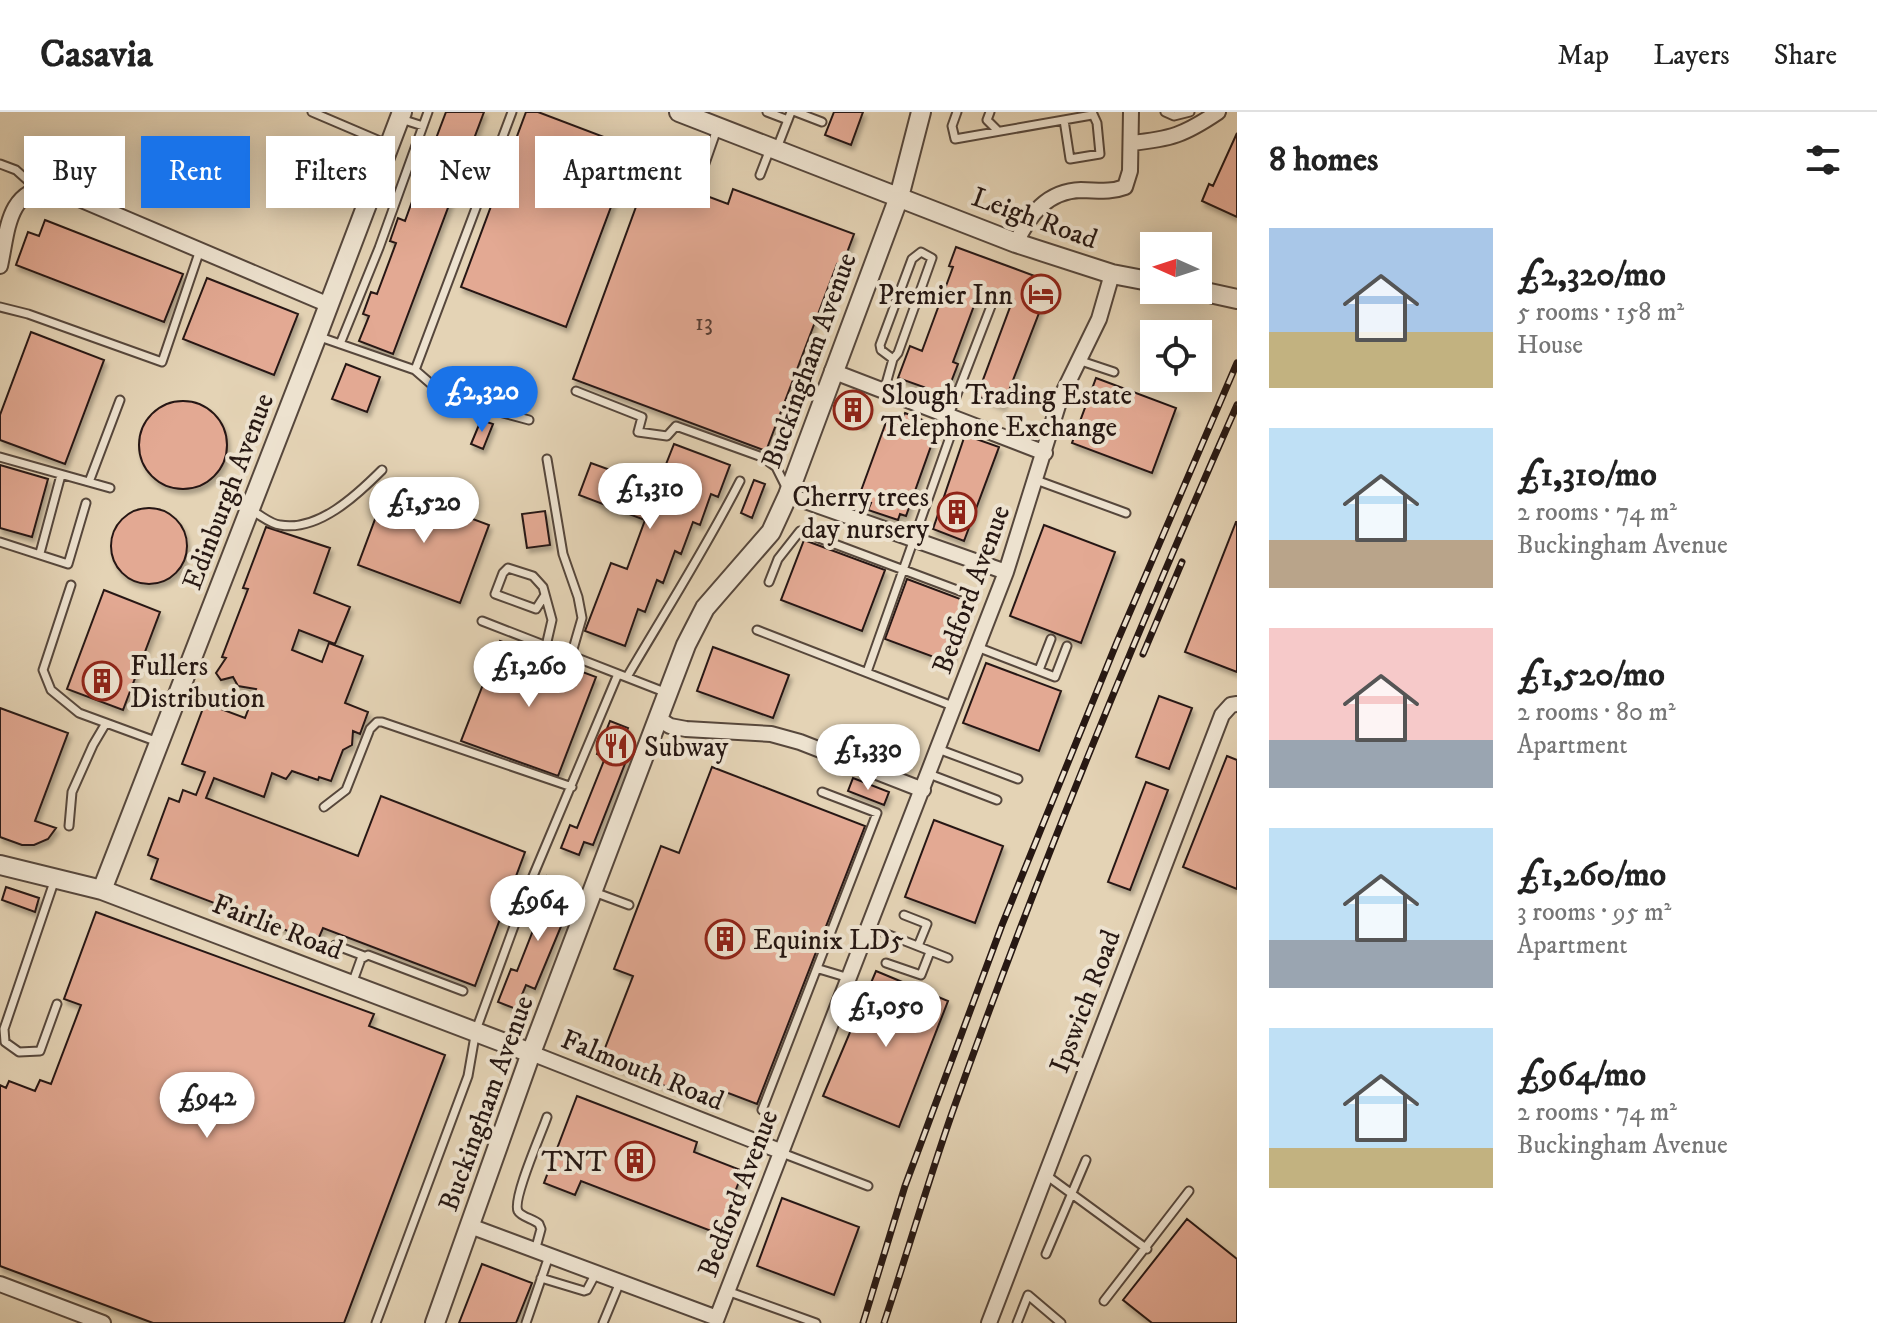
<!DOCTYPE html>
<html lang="en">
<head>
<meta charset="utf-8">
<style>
  body { margin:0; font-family:"IM FELL DW Pica",serif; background:#f2f2f2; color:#222; height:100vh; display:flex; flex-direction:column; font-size:30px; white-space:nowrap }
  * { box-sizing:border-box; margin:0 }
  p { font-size:26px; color:#767676 }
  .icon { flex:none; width:44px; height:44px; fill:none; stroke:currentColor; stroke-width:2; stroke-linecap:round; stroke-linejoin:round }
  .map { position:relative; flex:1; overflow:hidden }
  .side { display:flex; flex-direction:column; background:#fff; width:640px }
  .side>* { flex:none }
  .banner { position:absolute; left:24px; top:24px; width:760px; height:72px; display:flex; gap:16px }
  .needle { width:52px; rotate:273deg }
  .tools { position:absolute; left:1140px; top:120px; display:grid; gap:16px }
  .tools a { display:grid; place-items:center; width:72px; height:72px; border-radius:0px; background:#fff; box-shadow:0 4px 20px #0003; font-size:40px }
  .price { position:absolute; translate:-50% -68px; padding:0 18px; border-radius:28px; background:#fff; color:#222; font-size:26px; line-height:52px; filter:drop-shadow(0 2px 4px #0008) }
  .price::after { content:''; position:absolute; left:50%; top:48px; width:24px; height:18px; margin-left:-12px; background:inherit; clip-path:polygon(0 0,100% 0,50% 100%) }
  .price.active { background:#1a73e8; color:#fff }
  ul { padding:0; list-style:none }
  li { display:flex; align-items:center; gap:24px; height:200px; padding:0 32px }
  li span { display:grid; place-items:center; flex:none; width:224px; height:160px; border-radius:0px; color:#555 }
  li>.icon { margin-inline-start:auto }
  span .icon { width:96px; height:96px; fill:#fffc; stroke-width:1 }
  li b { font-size:34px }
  h2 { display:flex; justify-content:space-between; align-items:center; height:96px; padding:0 32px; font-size:34px }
  .chip { padding:0 28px; border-radius:0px; background:#fff; box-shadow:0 4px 20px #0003; font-size:28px; line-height:72px }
  .chip.active { background:#1a73e8; color:#fff }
  header { display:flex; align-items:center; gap:48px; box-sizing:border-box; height:112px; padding:0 40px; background:#fff; border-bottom:2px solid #e0e0e0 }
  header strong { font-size:38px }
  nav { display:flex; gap:44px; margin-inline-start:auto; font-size:28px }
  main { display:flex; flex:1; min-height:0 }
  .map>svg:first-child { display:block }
</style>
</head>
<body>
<header>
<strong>Casavia</strong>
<nav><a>Map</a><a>Layers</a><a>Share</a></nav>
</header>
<main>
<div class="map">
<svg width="1237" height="1211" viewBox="0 0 1237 1211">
  <defs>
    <filter id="shadow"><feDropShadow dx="2.5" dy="4.5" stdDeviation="2" flood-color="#0004"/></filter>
  </defs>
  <rect width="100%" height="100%" fill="#e4d3b5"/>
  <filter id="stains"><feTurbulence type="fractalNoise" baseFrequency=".0025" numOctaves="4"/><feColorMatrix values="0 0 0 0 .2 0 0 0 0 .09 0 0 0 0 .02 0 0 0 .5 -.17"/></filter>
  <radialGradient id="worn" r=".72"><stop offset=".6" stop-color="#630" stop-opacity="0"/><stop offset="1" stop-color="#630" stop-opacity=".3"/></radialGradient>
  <!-- building -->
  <path fill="#e3a993" stroke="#271813" stroke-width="2" filter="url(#shadow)" d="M446 0H484L393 242 359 229 369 204 363 202 371 180 377 182 396 131 390 129 398 106 405 109 423 59 418 57 426 35 432 37Z
    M526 0H538L633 36 566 215 461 175Z
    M834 0H863L851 33 825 23Z
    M1237 21V105L1202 89 1209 72 1213 74Z
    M648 62 728 92 733 77 854 122 842 154 837 152 766 339 573 267Z
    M45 108 183 162 164 210 16 153 28 120 39 124Z
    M956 135 1051 170 1003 294 977 284 1013 187 981 175 953 250 958 252 946 283 898 266 910 234 922 239 953 155 949 154Z
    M207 166 298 202 274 263 183 227Z
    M31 220 104 248 65 352 0 328V303Z
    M346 252 380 265 367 300 332 287Z
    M1096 266 1176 296 1152 361 1072 331Z
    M843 283 870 293 862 312 836 302Z
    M139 333a44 44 0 1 1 88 0a44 44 0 1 1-88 0Z
    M905 301 933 312 931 318 936 320 906 404 900 402 898 408 868 398 871 391 858 387 889 302 903 306Z
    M481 308 493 312 483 337 471 332Z
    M965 323 999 335 964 429 933 417Z
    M674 332 730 353 718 385 711 382 700 413 693 410 681 442 675 439 663 471 657 468 645 500 638 497 625 534 585 519 611 451 627 457 645 408 579 383 591 351 657 375Z
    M0 353 48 367 32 425 0 416Z
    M754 368 765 372 752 406 741 401Z
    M387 375 489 413 460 491 358 453Z
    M111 434a38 38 0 1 1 76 0a38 38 0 1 1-76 0Z
    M545 399 550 433 527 436 522 402Z
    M1236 410H1237V560L1185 540Z
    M1044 413 1115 440 1081 531 1010 504Z
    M266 415 330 436 314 481 350 495 335 532 299 518 292 538 322 550 329 531 363 544 345 591 368 600 360 622 353 619 352 633 343 638 331 669 319 665 318 668 292 659 286 667 272 661 264 685 214 666 206 686 358 744 381 684 525 740 475 874 323 816 317 830 151 767 158 747 148 743 169 686 179 690 183 678 196 683 205 660 182 652 205 591 245 606 256 577 238 574 233 565 221 568 216 561 226 546 222 545 248 477 243 476Z
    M804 428 885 458 862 519 781 488Z
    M907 467 971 491 950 551 885 527Z
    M104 478 160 500 123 598 67 577Z
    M500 529 596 565 558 664 461 629Z
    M713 535 789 563 773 606 697 579Z
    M986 551 1061 579 1039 639 963 611Z
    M1159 584 1192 596 1169 657 1136 645Z
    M0 596 68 621 35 709 56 716 48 727 34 733H22L0 725Z
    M610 609 628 616 619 640 628 644 593 733 584 730 579 743 561 736 570 713 577 716 605 646 597 642Z
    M1227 644 1237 648V777L1183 755Z
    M712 655 865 714 757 992 723 979 717 994 600 949 633 864 614 857 661 734 679 741Z
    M853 666 889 680 884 693 848 679Z
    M1146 670 1168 678 1130 778 1108 770Z
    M934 708 1003 734 975 811 905 785Z
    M547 764 567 773 562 784 572 788 535 877 526 873 516 897 498 890 511 857 517 859 545 788 538 785Z
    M6 775 39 786 35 800 2 788Z
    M96 800 374 902 369 914 445 943 344 1211H153L0 1154V973L6 976 9 969 35 979 40 968 51 972 81 893 64 887Z
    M876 859 948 889 899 1015 823 984Z
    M577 984 697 1030 694 1040 743 1059 719 1122 581 1069 575 1083 544 1071Z
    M782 1086 859 1115 834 1183 757 1154Z
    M1187 1107 1237 1147V1211H1152L1123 1188Z
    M482 1152 532 1171 516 1211H459Z"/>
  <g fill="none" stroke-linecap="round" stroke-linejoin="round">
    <!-- service casing -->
    <g stroke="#56473c" stroke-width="11">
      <path id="service" d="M312 0 387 32
        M767 0 788 8
        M796 0 822 10
        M957 0 952 14 955 27 1092 3
        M990 0 987 8 997 18
        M1165 0 1174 4 1190 0
        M401 7 423 14
        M1064 8 1070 47 1100 42 1097 11 1092 0
        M777 36 791 0
        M0 52 16 58 36 76
        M702 60 717 17
        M760 63 770 37
        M921 140 932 146 898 241 893 247 881 238 880 233 912 147Z
        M0 195 28 202 162 250 200 138
        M320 225 415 258 512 0
        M340 232 379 136 428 0
        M1078 248 1114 260
        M415 258 438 278 488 297 529 308
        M576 279 642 305 638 320 667 324 676 314 762 345 776 355 787 377
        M884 279 893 247
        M949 303 993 189
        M0 345 110 376
        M547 347 563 442 578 485 582 506 571 544
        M1036 368 1126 401
        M89 370 120 288
        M252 399C261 403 270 412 280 413 318 420 357 383 382 358
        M0 430 68 452 86 391
        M40 441 61 363
        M769 470 778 447 800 419 973 484
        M71 473 43 558 51 578 79 601 158 630
        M545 483 536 497 495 482 503 461 508 456 533 464 543 475 552 508 546 534
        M482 509 667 581
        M757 518 955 595
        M977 535 1055 565 1067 534
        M1039 558 1051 527
        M867 560 956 308
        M627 565C665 500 706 436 740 369
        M938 637 1018 667
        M929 662 997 688
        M324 695 346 678 370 617 377 610H382L572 675
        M69 714 72 680 93 633 106 611
        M55 767 4 917 5 930 19 940 40 939 57 892
        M594 780 629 793
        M904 803 927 812 918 834
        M869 815 948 846
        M335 833 364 844
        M886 851 921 863 930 840
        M819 857 849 866
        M352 872 361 847 368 843 463 879
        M762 998 877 701 822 680
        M782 1041 868 1074
        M1046 1063 1147 1137
        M535 1139 541 1117 539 1112C534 1107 521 1105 518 1099 512 1087 542 1020 547 1005
        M1046 1142 1086 1048
        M541 1166 584 1179 587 1178 596 1161
        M727 1179 816 1211
        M1104 1189 1189 1079
        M376 1211 468 964 476 918 528 776 618 562
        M526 1211 549 1144
        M603 1211 620 1170
        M1017 1211 1028 1183 1061 1211"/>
    </g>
    <!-- minor casing -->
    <g stroke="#56473c" stroke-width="18">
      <path id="minor" d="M1131 31C1171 27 1184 23 1218 0
        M1016 131C1029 103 1047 79 1081 78 1097 78 1109 81 1125 75L1130 59 1131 0
        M0 154C8 118 7 78 51 75L329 193
        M832 259 1045 341
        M788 383 1006 460
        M657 606 670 614 686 617 771 622 800 630 923 678
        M531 941 780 1039
        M470 1114 717 1206
        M0 1172 103 1211
        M715 1211 1006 460 1060 287 1099 207 1112 162
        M989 1211 1222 603 1231 593 1237 592"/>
    </g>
    <!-- tertiary casing -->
    <g stroke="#56473c" stroke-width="22">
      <path id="tertiary" d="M679 0 1016 131 1112 162 1154 170
        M1196 178 1237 187
        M0 753 102 778 531 941
        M102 778 317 224 402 0
        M435 1211 531 941 686 533 705 496 771 420 788 383 899 85 921 0"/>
    </g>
    <!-- service -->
    <use href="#service" stroke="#ede2cf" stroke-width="7"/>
    <!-- minor -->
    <use href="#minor" stroke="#ede2cf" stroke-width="14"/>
    <!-- tertiary -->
    <use href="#tertiary" stroke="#ede2cf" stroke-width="18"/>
    <!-- rail casing -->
    <g stroke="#271813" stroke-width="7">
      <path id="rail" d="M1143 542 1182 450
        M863 1211 905 1074 1002 813 1117 530 1237 251
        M884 1211C907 1142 927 1073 951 1004 1036 764 1134 526 1237 293"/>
    </g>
    <!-- rail -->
    <use href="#rail" stroke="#ede2cf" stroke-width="4" stroke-dasharray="12" stroke-linecap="butt"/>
  </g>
  <!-- icons -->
  <defs>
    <g id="hotel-ring" transform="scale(2)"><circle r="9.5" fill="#ede2cf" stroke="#8f2418" stroke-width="1.5"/><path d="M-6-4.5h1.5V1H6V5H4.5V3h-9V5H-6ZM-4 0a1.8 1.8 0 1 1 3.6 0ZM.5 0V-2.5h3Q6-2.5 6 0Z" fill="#8f2418"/></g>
    <g id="building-ring" transform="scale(2)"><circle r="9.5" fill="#ede2cf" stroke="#8f2418" stroke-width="1.5"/><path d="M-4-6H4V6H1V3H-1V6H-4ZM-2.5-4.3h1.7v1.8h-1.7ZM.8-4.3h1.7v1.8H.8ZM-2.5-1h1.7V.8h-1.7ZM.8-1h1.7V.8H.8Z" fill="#8f2418"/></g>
    <g id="restaurant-ring" transform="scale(2)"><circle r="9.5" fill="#ede2cf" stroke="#8f2418" stroke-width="1.5"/><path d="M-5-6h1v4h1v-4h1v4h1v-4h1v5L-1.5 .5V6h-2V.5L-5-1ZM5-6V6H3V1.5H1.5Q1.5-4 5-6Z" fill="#8f2418"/></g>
  </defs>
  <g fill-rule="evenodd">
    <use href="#hotel-ring" x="1041" y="182"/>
    <use href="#building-ring" x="853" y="298"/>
    <use href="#building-ring" x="957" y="400"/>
    <use href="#building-ring" x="102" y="569"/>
    <use href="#restaurant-ring" x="616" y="634"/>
    <use href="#building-ring" x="725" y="827"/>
    <use href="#building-ring" x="635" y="1049"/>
  </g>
  <g text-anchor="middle" stroke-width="8" stroke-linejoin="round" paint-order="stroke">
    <!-- number labels -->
    <g font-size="24" fill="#563c33">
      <text x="704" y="218">13</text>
    </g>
    <!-- street labels -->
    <g font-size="28" fill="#271813" stroke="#ede2cf">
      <text transform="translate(1035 105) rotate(20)" y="10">Leigh Road</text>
      <text transform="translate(808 248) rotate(-70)" y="10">Buckingham Avenue</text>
      <text transform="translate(227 379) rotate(-69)" y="10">Edinburgh Avenue</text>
      <text transform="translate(970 477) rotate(-70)" y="10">Bedford Avenue</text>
      <text transform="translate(278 814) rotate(21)" y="10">Fairlie Road</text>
      <text transform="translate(1084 889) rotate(-69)" y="10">Ipswich Road</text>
      <text transform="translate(643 957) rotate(22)" y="10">Falmouth Road</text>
      <text transform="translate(485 991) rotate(-70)" y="10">Buckingham Avenue</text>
      <text transform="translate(737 1081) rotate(-69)" y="10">Bedford Avenue</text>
    </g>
    <!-- poi labels -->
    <g font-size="28" fill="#271813" stroke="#ede2cf" text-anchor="start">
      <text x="1013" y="192" text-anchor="end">Premier Inn</text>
      <text x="881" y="292">Slough Trading Estate<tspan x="881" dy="32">Telephone Exchange</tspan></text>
      <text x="929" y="394" text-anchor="end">Cherry trees<tspan x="929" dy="32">day nursery</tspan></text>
      <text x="130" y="563">Fullers<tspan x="130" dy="32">Distribution</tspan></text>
      <text x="644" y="644">Subway</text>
      <text x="753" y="837">Equinix LD5</text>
      <text x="607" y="1059" text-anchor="end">TNT</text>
    </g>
  </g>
  <rect width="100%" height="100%" filter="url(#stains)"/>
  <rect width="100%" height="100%" fill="url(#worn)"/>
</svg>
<div class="tools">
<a><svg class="needle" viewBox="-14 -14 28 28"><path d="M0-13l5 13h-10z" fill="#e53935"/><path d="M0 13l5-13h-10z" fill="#767676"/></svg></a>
<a><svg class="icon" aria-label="locate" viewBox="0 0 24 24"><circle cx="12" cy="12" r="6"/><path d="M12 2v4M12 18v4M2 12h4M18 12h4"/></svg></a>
</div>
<b class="price active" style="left:482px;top:322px">£2,320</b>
<b class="price" style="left:650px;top:419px">£1,310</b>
<b class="price" style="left:424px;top:433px">£1,520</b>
<b class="price" style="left:529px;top:597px">£1,260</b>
<b class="price" style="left:868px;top:680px">£1,330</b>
<b class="price" style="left:538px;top:831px">£964</b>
<b class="price" style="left:886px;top:937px">£1,050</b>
<b class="price" style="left:207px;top:1028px">£942</b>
<div class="banner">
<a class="chip">Buy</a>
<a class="chip active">Rent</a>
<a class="chip">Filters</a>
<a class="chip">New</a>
<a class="chip">Apartment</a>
</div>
</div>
<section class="side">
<h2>8 homes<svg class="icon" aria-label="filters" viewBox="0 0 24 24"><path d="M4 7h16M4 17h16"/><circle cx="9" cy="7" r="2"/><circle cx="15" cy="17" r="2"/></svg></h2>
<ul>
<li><span style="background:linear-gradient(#a9c7e8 65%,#c2b280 0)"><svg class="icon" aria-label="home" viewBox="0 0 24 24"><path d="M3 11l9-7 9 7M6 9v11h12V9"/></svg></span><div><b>£2,320/mo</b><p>5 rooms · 158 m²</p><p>House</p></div></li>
<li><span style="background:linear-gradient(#bfe0f5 70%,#b9a48a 0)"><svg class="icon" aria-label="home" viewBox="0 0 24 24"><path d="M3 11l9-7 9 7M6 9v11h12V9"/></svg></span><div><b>£1,310/mo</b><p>2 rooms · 74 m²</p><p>Buckingham Avenue</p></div></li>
<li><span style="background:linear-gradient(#f6c9c9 70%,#9aa5b1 0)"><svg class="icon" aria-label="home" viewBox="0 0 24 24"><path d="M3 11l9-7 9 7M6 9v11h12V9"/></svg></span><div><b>£1,520/mo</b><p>2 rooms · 80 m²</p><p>Apartment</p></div></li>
<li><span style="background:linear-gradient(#bfe0f5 70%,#9aa5b1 0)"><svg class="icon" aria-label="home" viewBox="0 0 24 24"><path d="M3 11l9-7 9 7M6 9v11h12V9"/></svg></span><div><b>£1,260/mo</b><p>3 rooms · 95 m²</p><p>Apartment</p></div></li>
<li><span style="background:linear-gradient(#bfe0f5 75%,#c2b280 0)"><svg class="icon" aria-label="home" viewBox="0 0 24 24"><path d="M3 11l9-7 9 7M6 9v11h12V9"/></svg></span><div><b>£964/mo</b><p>2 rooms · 74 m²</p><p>Buckingham Avenue</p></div></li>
</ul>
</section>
</main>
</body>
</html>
